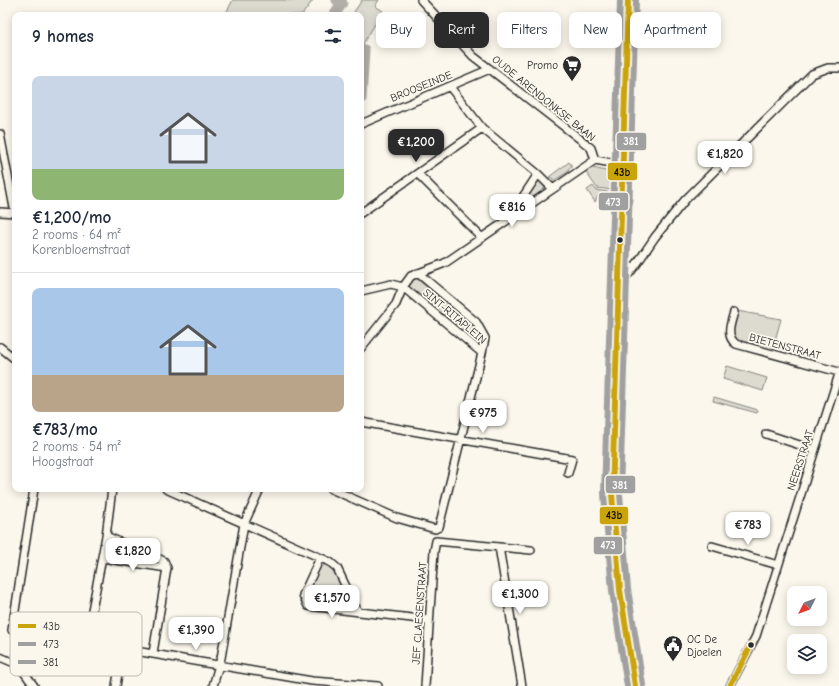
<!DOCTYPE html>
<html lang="en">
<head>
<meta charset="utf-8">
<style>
  body { margin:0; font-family:"Comic Neue",sans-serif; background:#f6f6f7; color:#1f2937; height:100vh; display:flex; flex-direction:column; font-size:15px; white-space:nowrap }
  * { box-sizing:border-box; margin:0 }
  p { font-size:13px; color:#747a83 }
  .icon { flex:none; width:22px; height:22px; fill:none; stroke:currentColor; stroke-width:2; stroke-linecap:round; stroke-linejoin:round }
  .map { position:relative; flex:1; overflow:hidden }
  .panel { position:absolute; left:12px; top:12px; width:352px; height:480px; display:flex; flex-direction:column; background:#fff; border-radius:8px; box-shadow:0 2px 10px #0003 }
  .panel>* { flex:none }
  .hud { position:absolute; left:376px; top:12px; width:380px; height:36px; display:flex; gap:8px }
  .needle { width:26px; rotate:228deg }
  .buttons { position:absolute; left:787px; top:586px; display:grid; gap:8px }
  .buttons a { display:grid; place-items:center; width:40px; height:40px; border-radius:8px; background:#fff; box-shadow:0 2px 10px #0003; font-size:20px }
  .price { position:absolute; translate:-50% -34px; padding:0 9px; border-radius:8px; background:#fff; color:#222; font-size:13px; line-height:26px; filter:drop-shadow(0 1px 2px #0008) }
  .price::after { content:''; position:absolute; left:50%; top:24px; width:12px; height:9px; margin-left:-6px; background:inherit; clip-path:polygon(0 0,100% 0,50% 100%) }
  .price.on { background:#2b2b2b; color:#fff }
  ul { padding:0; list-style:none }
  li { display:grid; align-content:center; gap:8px; height:212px; padding:0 20px }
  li+li { border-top:1px solid #e0e1e3 }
  li span { display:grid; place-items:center; height:124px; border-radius:8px; color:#555 }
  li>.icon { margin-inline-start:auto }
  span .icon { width:72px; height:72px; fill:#fffc; stroke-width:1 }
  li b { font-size:17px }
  h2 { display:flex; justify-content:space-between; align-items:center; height:48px; padding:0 20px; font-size:17px }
  .pill { padding:0 14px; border-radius:8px; background:#fff; box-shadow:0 2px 10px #0003; font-size:14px; line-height:36px }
  .pill.on { background:#2b2b2b; color:#fff }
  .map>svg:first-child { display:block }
</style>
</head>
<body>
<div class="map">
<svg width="839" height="686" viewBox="0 0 839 686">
  <rect width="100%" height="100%" fill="#fbf7ec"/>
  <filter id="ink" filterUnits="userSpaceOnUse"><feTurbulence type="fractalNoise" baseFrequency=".025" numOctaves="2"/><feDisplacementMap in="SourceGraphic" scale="8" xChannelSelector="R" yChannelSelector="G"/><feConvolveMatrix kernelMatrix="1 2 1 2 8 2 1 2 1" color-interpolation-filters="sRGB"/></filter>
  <g filter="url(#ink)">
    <!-- green -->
    <path fill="#dddad0" stroke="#84827e" d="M233 0H313L302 15H225Z
      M362 0H379L375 6 383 11 361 47V15H352Z
      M569 162 572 166 568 169 569 171 555 180 549 177Z
      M593 168 610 172 613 174 612 190 597 188 585 171Z
      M539 181 545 185 544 190 519 208 537 182Z
      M593 186 596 190 613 193 612 198 598 196 595 202 587 190Z
      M413 279H417L475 327 479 338V347L406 286Z
      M737 311 781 319 772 351 736 341 732 332Z
      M727 366 767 378 763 391 723 379Z
      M714 397 758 410 757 413 713 401Z
      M113 541 161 563V564L111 556 107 550 109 544Z
      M325 565 334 570 347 597 345 603 340 607C300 604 301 603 318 568Z"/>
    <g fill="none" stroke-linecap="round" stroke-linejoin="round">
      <!-- river -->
      <path stroke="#b1afa7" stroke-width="11" d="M334 15 342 3 337 0
        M361 49 364 50 361 99"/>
      <!-- street casing -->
      <g stroke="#2b2b2b" stroke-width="10">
        <path id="street" d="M421 0 473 56 580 139 591 148 595 160 623 165
          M450 87 482 128 538 174 553 189
          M361 124 490 69
          M0 134 15 213
          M418 174 482 238
          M0 212 15 213
          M361 213 482 128
          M509 218 538 174
          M619 280 628 275 636 265 655 237 685 200 812 74 828 68H839
          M361 291 391 284 403 287 482 353 485 338 476 322 418 273
          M734 312C731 323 725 336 736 344L839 372
          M0 347 15 359
          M361 348 396 304 403 287 411 276 445 263 595 160
          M361 422 572 459 568 473
          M766 434 815 450
          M34 489 12 630 312 681 378 686
          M166 489 330 562 337 568 358 612
          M331 489 397 518 435 529 439 527 482 353
          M106 536 164 561 167 568 153 653
          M712 546 778 565
          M499 547 522 686
          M102 558 167 568
          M320 558 303 595 308 606 429 620
          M86 642 106 536 112 489
          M0 657 19 665 34 686
          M116 686 122 648
          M213 686 221 658 244 524 260 489
          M425 686 434 551 436 541 531 550
          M730 686 756 636 839 374"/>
      </g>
      <!-- primary casing -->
      <g stroke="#2b2b2b" stroke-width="14">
        <path id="primary" d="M628 0 612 494C614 559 623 622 635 686"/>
      </g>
      <!-- street -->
      <use href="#street" stroke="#fbf7ec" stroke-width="7"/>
      <!-- primary -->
      <use href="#primary" stroke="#fbf7ec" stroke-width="11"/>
      <!-- bus-1 casing -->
      <g stroke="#fbf7ec" stroke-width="9">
        <path id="bus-1" d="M628 0 612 494 620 590 635 686
          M730 686 751 645"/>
      </g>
      <!-- bus-2 casing -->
      <g stroke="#fbf7ec" stroke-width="9">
        <path id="bus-2" d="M620 0 604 494 612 591 627 686"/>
      </g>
      <!-- bus-3 casing -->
      <g stroke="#fbf7ec" stroke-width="9">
        <path id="bus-3" d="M636 0 620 494 628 589 643 685"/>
      </g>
      <!-- bus-1 -->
      <use href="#bus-1" stroke="#caa40b" stroke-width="6"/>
      <!-- bus-2 -->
      <use href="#bus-2" stroke="#a0a0a0" stroke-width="6"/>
      <!-- bus-3 -->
      <use href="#bus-3" stroke="#a0a0a0" stroke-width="6"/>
    </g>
  </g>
  <!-- icons -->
  <defs>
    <g id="supermarket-pin" transform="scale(1)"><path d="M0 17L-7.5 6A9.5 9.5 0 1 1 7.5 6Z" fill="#2b2b2b" stroke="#fbf7ec"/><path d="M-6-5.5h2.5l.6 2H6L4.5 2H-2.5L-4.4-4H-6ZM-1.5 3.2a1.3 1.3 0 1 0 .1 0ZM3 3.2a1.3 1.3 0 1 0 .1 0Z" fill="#fff"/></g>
    <g id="civic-pin" transform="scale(1)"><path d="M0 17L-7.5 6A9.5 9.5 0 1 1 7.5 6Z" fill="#2b2b2b" stroke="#fbf7ec"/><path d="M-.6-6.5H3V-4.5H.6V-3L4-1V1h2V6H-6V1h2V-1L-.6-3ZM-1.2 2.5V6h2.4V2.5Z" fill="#fff"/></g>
  </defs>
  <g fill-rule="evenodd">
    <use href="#supermarket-pin" x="572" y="65"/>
    <use href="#civic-pin" x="673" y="645"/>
  </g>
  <!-- markers -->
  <g fill="#2b2b2b" stroke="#fbf7ec" stroke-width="1.5">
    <circle cx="620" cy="240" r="3.5"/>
    <circle cx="751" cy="645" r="3.5"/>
  </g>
  <g text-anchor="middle" stroke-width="3.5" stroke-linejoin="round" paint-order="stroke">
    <!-- poi labels -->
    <g font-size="11" fill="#2b2b2b" stroke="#fbf7ec" text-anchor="end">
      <text x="558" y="69">Promo</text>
      <text x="687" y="643" text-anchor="start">OC De<tspan x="687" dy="13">Djoelen</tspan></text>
    </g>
    <!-- street labels -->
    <g font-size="11" fill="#2b2b2b" stroke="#fbf7ec">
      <text transform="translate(421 86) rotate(-22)" y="4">BROOSEINDE</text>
      <text transform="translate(544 98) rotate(39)" y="4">OUDE ARENDONKSE BAAN</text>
      <text transform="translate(455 316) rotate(40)" y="4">SINT-RITAPLEIN</text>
      <text transform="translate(785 346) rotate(15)" y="4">BIETENSTRAAT</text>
      <text transform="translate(800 460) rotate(-72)" y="4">NEERSTRAAT</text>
      <text transform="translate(419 613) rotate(-86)" y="4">JEF CLAESENSTRAAT</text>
    </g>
  </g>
  <!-- legend -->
  <rect x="10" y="612" width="132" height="64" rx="6" fill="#fbf7ec" stroke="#bdbab2" stroke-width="1"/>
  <rect x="18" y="624" width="18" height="4" fill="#caa40b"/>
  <rect x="18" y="642" width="18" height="4" fill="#a0a0a0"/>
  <rect x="18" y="660" width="18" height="4" fill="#a0a0a0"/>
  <g font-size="11" fill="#2b2b2b">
    <text x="43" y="630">43b</text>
    <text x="43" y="648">473</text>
    <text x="43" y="666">381</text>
  </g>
  <g stroke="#fbf7ec" stroke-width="1.5">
    <rect x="616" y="132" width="31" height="19" rx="4" fill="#a0a0a0"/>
    <rect x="607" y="162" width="31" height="19" rx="4" fill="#caa40b"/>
    <rect x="598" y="192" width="31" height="19" rx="4" fill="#a0a0a0"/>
    <rect x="605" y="475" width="31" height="19" rx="4" fill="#a0a0a0"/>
    <rect x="599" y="506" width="30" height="19" rx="4" fill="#caa40b"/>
    <rect x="593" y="536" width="30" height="19" rx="4" fill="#a0a0a0"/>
  </g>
  <g font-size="11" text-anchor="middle" font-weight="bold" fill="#fff">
    <text x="631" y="145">381</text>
    <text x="613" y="206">473</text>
    <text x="620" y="489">381</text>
    <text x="608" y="549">473</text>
  </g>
  <g font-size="11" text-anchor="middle" font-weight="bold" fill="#111">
    <text x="622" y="176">43b</text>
    <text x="614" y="519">43b</text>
  </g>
</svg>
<div class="buttons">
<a><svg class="needle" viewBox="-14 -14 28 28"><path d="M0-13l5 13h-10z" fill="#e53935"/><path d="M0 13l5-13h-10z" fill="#747a83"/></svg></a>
<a><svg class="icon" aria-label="layers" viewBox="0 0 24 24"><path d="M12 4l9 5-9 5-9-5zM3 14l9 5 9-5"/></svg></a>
</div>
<b class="price on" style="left:416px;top:163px">€1,200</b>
<b class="price" style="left:725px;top:175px">€1,820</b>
<b class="price" style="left:512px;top:228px">€816</b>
<b class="price" style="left:483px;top:434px">€975</b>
<b class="price" style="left:748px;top:546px">€783</b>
<b class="price" style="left:133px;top:572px">€1,820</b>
<b class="price" style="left:520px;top:615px">€1,300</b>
<b class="price" style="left:332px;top:619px">€1,570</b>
<b class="price" style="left:196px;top:651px">€1,390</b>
<div class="hud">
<a class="pill">Buy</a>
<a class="pill on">Rent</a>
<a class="pill">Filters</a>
<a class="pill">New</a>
<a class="pill">Apartment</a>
</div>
<section class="panel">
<h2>9 homes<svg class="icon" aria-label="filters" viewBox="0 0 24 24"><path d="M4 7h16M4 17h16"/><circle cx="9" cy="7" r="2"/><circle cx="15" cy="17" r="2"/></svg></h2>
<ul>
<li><span style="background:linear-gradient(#c9d6e8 75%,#8fb573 0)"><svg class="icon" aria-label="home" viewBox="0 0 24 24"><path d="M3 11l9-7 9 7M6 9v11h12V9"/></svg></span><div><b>€1,200/mo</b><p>2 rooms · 64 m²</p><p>Korenbloemstraat</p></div></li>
<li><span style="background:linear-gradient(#a9c7e8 70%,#b9a48a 0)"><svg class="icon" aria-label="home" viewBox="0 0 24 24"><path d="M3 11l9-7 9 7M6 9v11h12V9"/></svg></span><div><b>€783/mo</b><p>2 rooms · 54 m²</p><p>Hoogstraat</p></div></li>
</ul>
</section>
</div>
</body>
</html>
